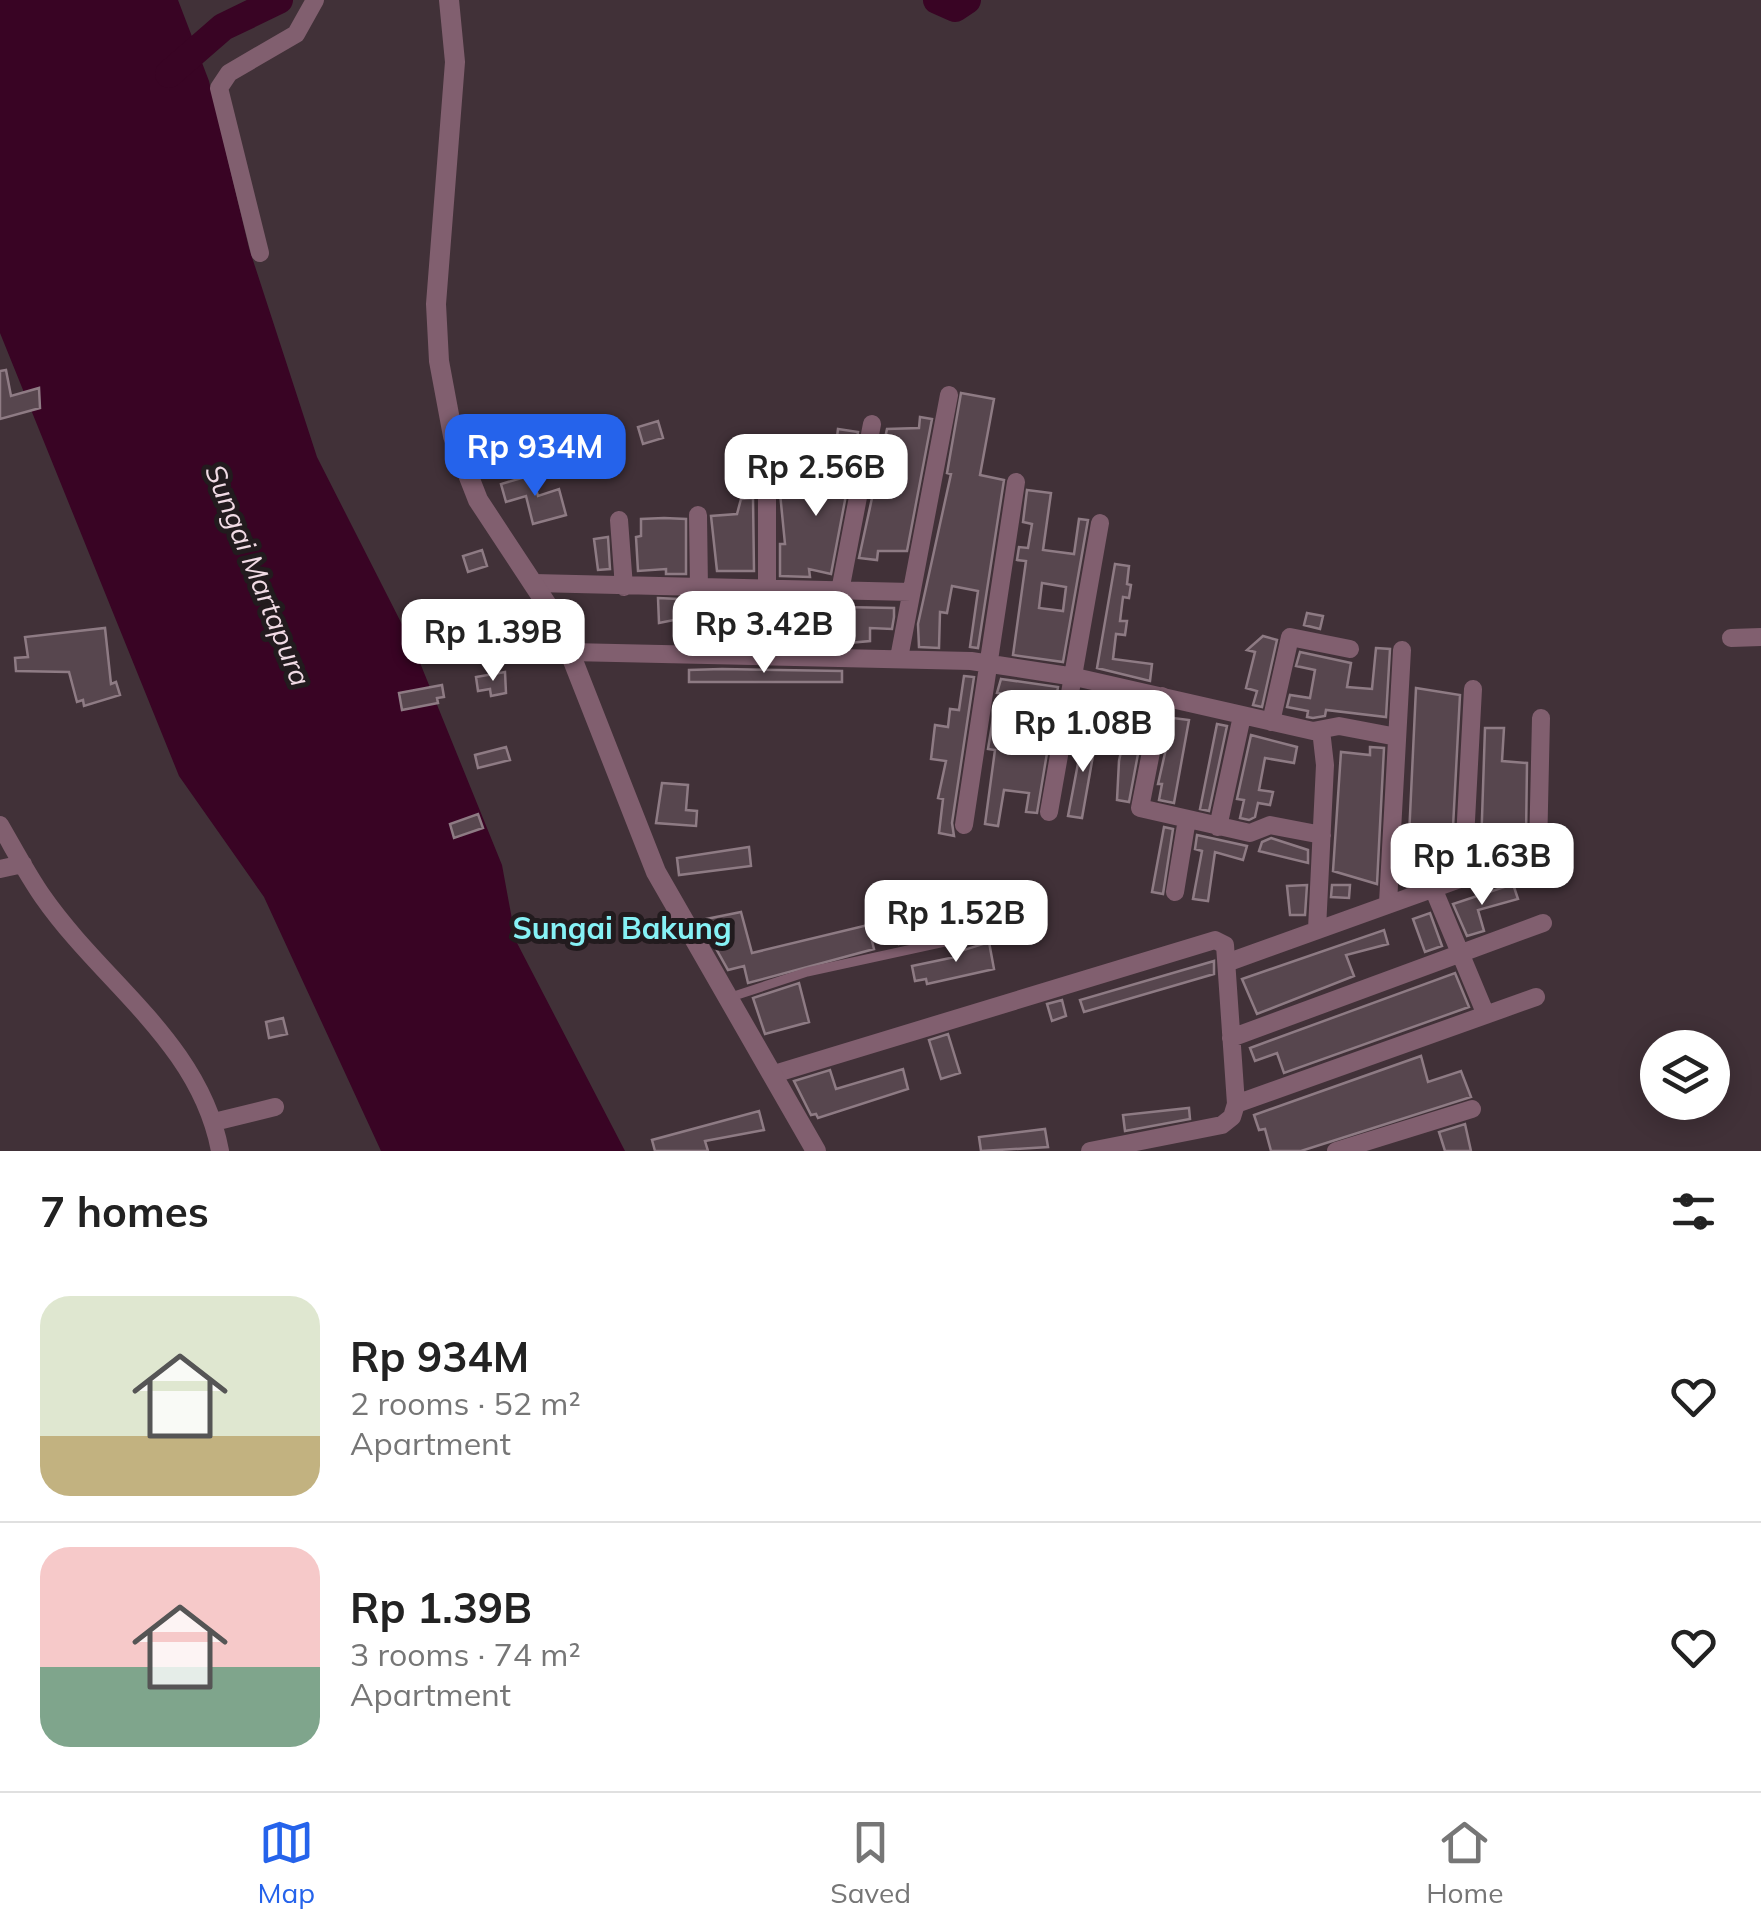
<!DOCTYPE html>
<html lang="en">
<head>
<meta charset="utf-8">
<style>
  body { margin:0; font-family:Mulish,sans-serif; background:#f6f6f6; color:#222; height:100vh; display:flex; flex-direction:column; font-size:38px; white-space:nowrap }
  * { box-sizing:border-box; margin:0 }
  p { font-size:32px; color:#767676 }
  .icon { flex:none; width:55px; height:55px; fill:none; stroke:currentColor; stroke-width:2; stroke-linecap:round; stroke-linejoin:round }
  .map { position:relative; height:1151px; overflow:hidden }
  .sheet { display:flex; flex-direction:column; background:#fff; flex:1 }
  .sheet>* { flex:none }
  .tools { position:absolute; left:1640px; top:1030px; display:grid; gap:20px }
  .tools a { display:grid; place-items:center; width:90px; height:90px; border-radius:50%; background:#fff; box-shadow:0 5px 25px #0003; font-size:50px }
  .price { position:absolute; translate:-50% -85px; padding:0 22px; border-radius:20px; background:#fff; color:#222; font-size:32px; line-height:65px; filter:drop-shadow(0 2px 5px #0008) }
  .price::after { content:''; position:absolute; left:50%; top:60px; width:30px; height:22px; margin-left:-15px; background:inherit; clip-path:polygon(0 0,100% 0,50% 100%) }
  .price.on { background:#2563eb; color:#fff }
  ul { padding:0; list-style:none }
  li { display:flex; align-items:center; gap:30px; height:250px; padding:0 40px }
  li+li { border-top:2px solid #e0e0e0 }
  li span { display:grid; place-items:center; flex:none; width:280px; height:200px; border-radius:30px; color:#555 }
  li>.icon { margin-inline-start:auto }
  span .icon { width:120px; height:120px; fill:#fffc; stroke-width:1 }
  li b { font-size:42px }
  h2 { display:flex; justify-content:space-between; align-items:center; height:120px; padding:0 40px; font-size:42px }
  .tab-bar { display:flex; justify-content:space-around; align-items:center; height:140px; border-top:2px solid #e0e0e0; background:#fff; font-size:28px; color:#767676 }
  .tab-bar a { display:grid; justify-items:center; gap:5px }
  .tab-bar .on { color:#2563eb }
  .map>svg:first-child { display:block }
</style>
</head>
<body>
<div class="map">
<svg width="1761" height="1151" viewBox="0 0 1761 1151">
  <rect width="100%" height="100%" fill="#413138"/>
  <!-- water -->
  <path fill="#390424" d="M0 0H178L209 81 249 248 317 457 414 648 502 865 516 941 625 1151H381L264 897 179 776 0 333Z"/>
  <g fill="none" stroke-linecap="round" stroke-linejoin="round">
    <!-- river -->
    <path stroke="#390424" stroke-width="28" d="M937 0 955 8 967 0
      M169 74 223 27 279 0"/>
  </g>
  <!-- building -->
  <path fill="#57464e" stroke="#8e7b84" stroke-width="2.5" fill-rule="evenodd" d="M6 370 11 396 39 388 40 408 0 419V371Z
    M961 393 994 399 980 475 1004 480 978 648 970 647 978 591 952 586 947 613 940 612 939 648 919 647 918 624 951 474 947 473Z
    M920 417 932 419 907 551H878L877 560 859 558 887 429 919 428Z
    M658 421 663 438 643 444 638 427Z
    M838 429 858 432 831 574 809 569 810 577 780 576V544H785L780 493 836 491 842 462 834 461Z
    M570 445 573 460 537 469 533 452Z
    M532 475 538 496 559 489 566 515 533 524 526 496 506 502 501 484Z
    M1027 490 1051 493 1043 550 1074 554 1079 519 1088 520 1063 662 1013 655 1026 561 1017 560 1019 547 1028 548 1032 524 1023 522ZM1042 583 1066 587 1063 611 1039 608Z
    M753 498 754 571H717L711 516 737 514 741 499Z
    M664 518 686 519V574H666V569L638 571 636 537 641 536V519Z
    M608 537 610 569 598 570 594 539Z
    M482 550 487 566 468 572 463 556Z
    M1115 564 1129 566 1127 584 1131 585 1129 598 1123 597 1120 621H1127L1125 635 1116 634 1113 659 1152 664 1150 681 1097 668Z
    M658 598 678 599V604L894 608V617L892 629 870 628V641L826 645 698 639 699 615 659 623Z
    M1307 613 1323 616 1320 629 1304 625Z
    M105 628 111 684 116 682 120 695 84 706 83 700 77 702 69 672 16 671 15 658 28 657 25 637Z
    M1263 636 1277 640 1262 707 1253 705 1257 691 1246 688 1255 652 1247 650Z
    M1376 648 1390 649 1386 717 1326 710 1325 716 1313 718 1307 717 1308 711 1287 707 1290 695 1310 698 1315 670 1296 666 1300 652 1351 663 1347 687 1372 689Z
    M722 669 842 671V682H689V670Z
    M505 672 506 693 491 696 490 689 478 691 476 677Z
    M964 676 974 677 952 823 954 836 939 833 943 799 938 798 946 761 931 759 935 725 948 727 950 709 959 710Z
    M1001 679 1058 687 1037 813 1026 812 1029 793 1004 790 998 826 985 824 995 750 988 749 993 718 1003 719 1006 694 997 693ZM1020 696 1046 700 1042 724 1017 721Z
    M442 685 444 697 437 698 438 703 402 710 399 693Z
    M1416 688 1460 695 1451 865 1423 864V879H1407Z
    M1092 695 1105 697 1100 728 1086 727Z
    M1134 703 1147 706 1129 802 1117 800 1119 761 1122 747H1128Z
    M1173 718 1189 720 1174 803 1159 800 1162 784H1158Z
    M1217 724 1227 726 1209 811 1200 809Z
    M1485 728H1504L1502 761 1527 763 1526 838 1499 836V849L1481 848Z
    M1084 732 1097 733 1082 818 1068 816Z
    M1251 735 1297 747 1294 763 1265 758 1259 790 1273 792 1270 805 1258 803 1255 817 1249 820 1240 818 1244 800 1237 799Z
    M506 747 510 760 478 768 475 755Z
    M1370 747 1384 748 1377 884 1333 871 1341 752 1370 755Z
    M662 783 688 785 686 810 697 811 696 826 656 823Z
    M478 814 483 828 454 838 450 824Z
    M1164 827 1173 829 1163 894 1152 892Z
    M1197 835 1247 846 1243 860 1215 852 1208 901 1193 899 1202 851 1195 849Z
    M1271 838 1308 850V863L1259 851 1262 842Z
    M749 847 751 866 679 875 677 858Z
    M1513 884 1518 899 1478 910 1484 931 1467 936 1453 904Z
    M1307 885 1305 915H1290L1287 886Z
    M1332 885H1350L1349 898 1331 897Z
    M1017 900 1020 916 1004 919 1001 903Z
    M741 912 752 953 868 925 874 949 748 983 744 966 728 970 709 936 706 919Z
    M1430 913 1442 946 1425 952 1413 919Z
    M912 917 917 940 899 944 895 920Z
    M1384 930 1388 944 1346 955 1354 976 1257 1014 1242 979Z
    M989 942 994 969 927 984 926 979 915 981 912 966 955 957 954 953Z
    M1214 961V974L1084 1012 1080 1000Z
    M1455 973 1469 1007 1284 1073 1277 1053 1255 1061 1250 1048Z
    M799 983 809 1022 765 1034 753 998Z
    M1062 1000 1066 1016 1052 1021 1047 1004Z
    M283 1018 287 1034 269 1038 266 1022Z
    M948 1034 960 1073 941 1079 929 1040Z
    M1421 1056 1428 1082 1461 1071 1471 1097 1301 1151H1271L1265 1129 1259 1130 1254 1115Z
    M903 1069 908 1089 818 1118 816 1114 811 1115 794 1081 830 1070 836 1089Z
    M1189 1108 1190 1119 1125 1131 1123 1115Z
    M759 1111 764 1130 705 1141 708 1151H655L652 1140Z
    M1465 1124 1471 1151H1445L1439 1132Z
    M1045 1129 1048 1147 981 1151 979 1137Z"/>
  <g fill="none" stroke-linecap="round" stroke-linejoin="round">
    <!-- service -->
    <path stroke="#815f6f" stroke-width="9" d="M731 997 807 972 1009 928"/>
    <!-- minor -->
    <path stroke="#815f6f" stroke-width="18" d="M260 253 219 88 229 73 296 34 315 0
      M767 492V590
      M698 515 699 589
      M619 520 624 587
      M534 583 911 592
      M840 591 872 424
      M1731 638 1761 637
      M570 652 971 661 1075 677 1313 731 1339 726 1397 737
      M899 658 949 395
      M1162 696 1140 808 1250 833 1270 825 1322 835
      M1271 722 1290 637 1350 649
      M1049 812 1100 523
      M0 825C14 849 27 874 43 897 103 983 200 1043 220 1151
      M964 825 1016 482
      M1218 827 1242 716
      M0 869 23 864
      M1463 877 1473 689
      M1433 888 1486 1015
      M1175 892 1187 819
      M1388 903 1402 650
      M1317 929 1325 765 1321 730
      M1229 962 1538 851 1541 718
      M1231 1038 1543 923
      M774 1074 1215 940 1225 945 1236 1104 1232 1117 1222 1125 1090 1151
      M1236 1104 1536 997
      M214 1122 275 1107
      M1336 1151 1472 1109"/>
    <!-- tertiary -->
    <path stroke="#815f6f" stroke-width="20" d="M449 0 455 62 436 304 439 361 453 436 478 500 557 620 656 872 816 1151"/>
  </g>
  <g text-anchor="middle" stroke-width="10" stroke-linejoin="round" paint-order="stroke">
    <!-- water labels -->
    <g font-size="28" font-style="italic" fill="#f1dbe5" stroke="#221b1e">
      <text transform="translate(258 575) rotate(68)" y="10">Sungai Martapura</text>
    </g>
    <!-- quarter labels -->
    <g font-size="30" font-weight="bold" fill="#86f2f6" stroke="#221b1e">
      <text x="622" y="939">Sungai Bakung</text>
    </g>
  </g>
</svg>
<div class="tools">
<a><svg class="icon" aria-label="layers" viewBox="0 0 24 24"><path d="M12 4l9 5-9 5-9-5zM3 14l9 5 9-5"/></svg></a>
</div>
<b class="price on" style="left:535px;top:499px">Rp 934M</b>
<b class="price" style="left:816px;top:519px">Rp 2.56B</b>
<b class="price" style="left:764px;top:676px">Rp 3.42B</b>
<b class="price" style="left:493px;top:684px">Rp 1.39B</b>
<b class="price" style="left:1083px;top:775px">Rp 1.08B</b>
<b class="price" style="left:1482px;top:908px">Rp 1.63B</b>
<b class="price" style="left:956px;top:965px">Rp 1.52B</b>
</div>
<section class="sheet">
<h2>7 homes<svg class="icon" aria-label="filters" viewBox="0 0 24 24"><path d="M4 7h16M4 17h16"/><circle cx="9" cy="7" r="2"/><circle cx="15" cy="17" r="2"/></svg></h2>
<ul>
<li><span style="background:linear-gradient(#dfe7d0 70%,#c2b280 0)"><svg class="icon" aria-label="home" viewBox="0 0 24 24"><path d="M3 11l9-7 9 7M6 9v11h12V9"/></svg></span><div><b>Rp 934M</b><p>2 rooms · 52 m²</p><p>Apartment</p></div><svg class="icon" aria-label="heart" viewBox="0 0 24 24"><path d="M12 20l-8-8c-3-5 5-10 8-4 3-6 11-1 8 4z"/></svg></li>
<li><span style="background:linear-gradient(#f6c9c9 60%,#7fa58c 0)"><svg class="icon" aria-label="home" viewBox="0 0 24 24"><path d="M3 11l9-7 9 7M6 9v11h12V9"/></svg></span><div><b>Rp 1.39B</b><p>3 rooms · 74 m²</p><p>Apartment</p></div><svg class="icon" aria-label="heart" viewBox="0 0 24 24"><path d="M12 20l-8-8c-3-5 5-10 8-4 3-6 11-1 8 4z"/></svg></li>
</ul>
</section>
<nav class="tab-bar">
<a class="on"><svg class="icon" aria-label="map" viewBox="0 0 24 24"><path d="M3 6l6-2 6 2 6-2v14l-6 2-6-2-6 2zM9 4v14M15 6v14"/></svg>Map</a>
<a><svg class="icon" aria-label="saved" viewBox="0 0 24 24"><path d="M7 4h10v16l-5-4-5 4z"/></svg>Saved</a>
<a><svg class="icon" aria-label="home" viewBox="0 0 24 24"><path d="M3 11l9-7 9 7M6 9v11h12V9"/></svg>Home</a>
</nav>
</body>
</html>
